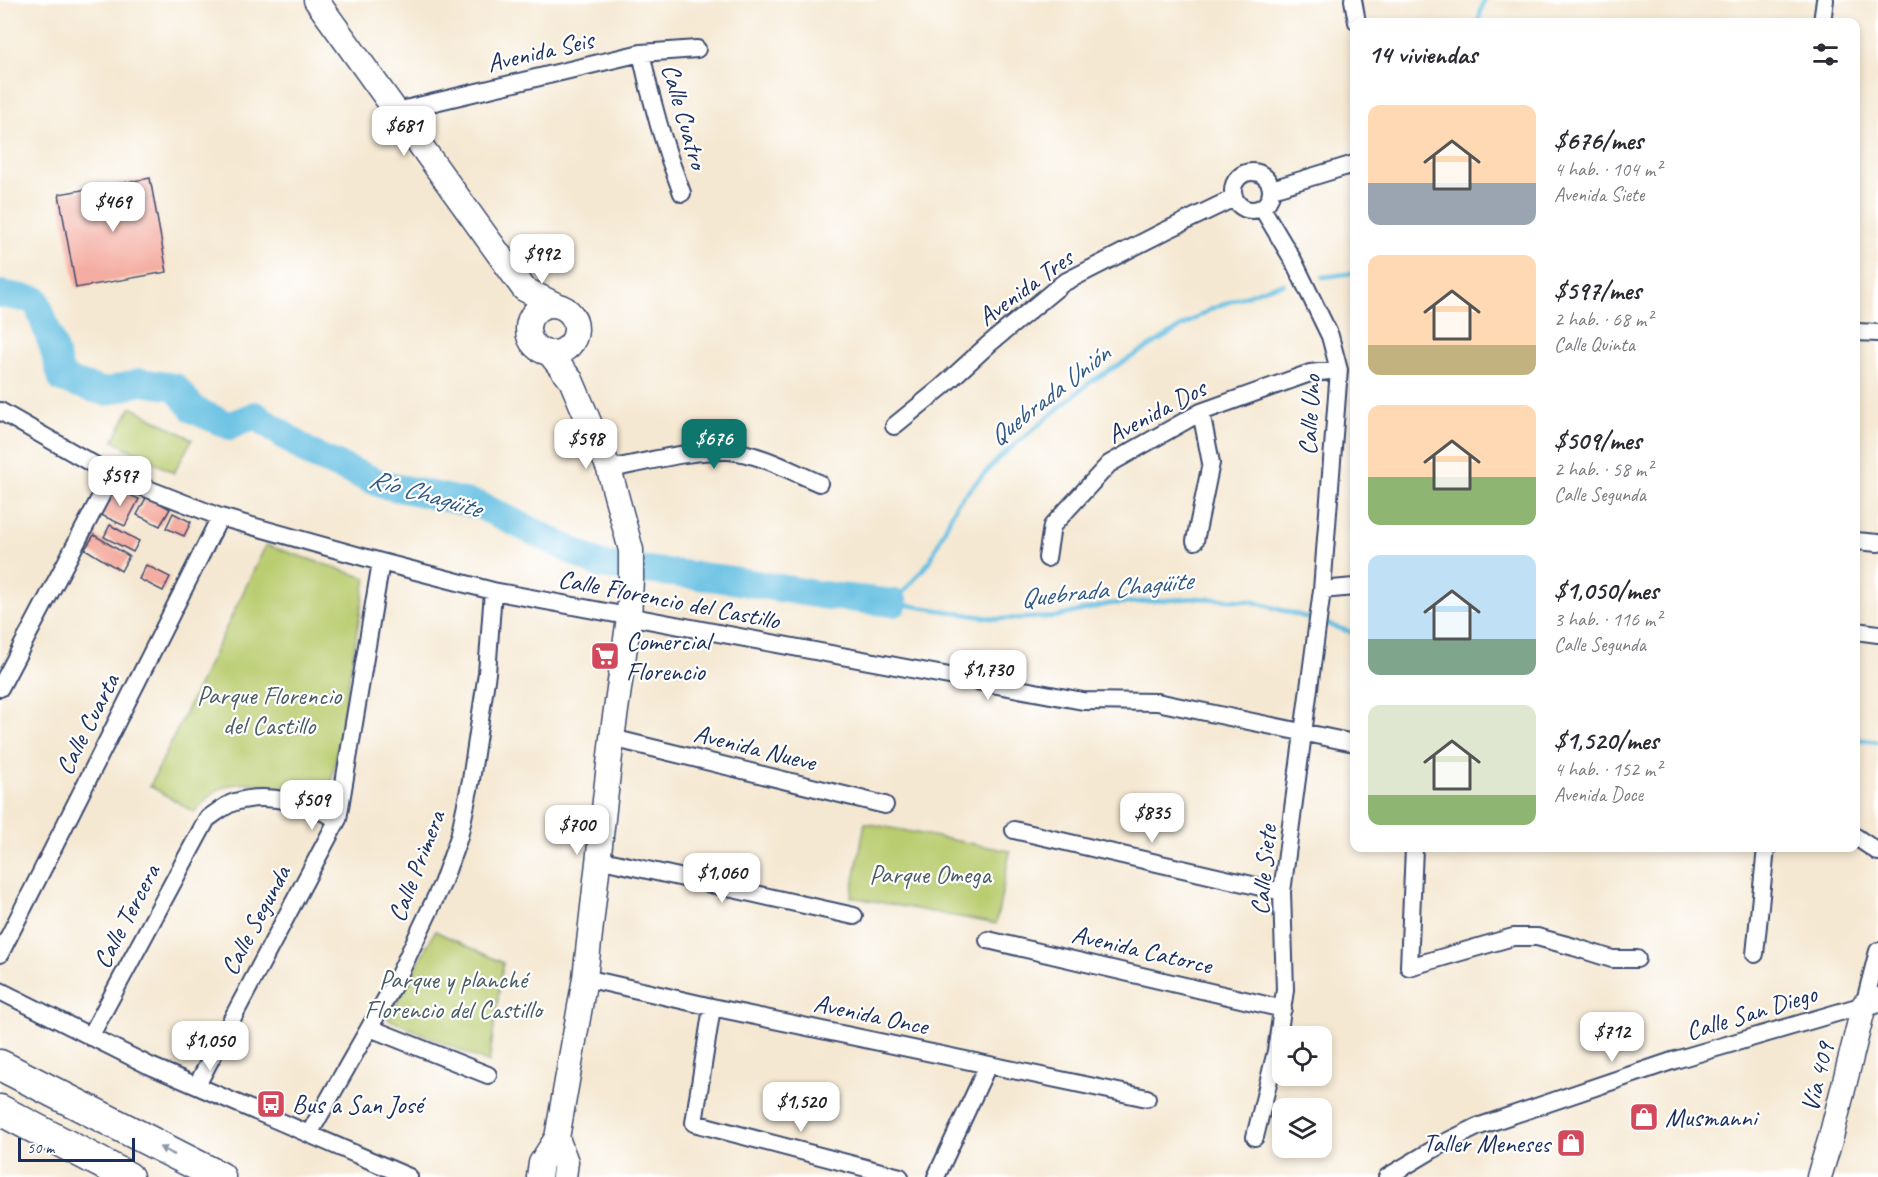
<!DOCTYPE html>
<html lang="es">
<head>
<meta charset="utf-8">
<style>
  body { margin:0; font-family:Caveat,sans-serif; background:#f7f7f7; color:#2b2b33; height:100vh; display:flex; flex-direction:column; font-size:22px; white-space:nowrap }
  * { box-sizing:border-box; margin:0 }
  p { font-size:20px; color:#7c7c81 }
  .icon { flex:none; width:33px; height:33px; fill:none; stroke:currentColor; stroke-width:2; stroke-linecap:round; stroke-linejoin:round }
  .map { position:relative; flex:1; overflow:hidden }
  .drawer { position:absolute; left:1350px; top:18px; width:510px; height:834px; display:flex; flex-direction:column; background:#fff; border-radius:12px; box-shadow:0 3px 9px #0003 }
  .drawer>* { flex:none }
  .tools { position:absolute; left:1272px; top:1026px; display:grid; gap:12px }
  .tools a { display:grid; place-items:center; width:60px; height:60px; border-radius:12px; background:#fff; box-shadow:0 3px 9px #0003; font-size:30px }
  .scale { position:absolute; left:18px; bottom:15px; width:117px; box-sizing:border-box; padding-left:6px; border:3px solid #1b2f5e; border-top:0; font-size:16px; line-height:21px; white-space:nowrap; color:#1b2f5e; -webkit-text-stroke:4px #fff; paint-order:stroke }
  .price { position:absolute; translate:-50% -51px; padding:0 14px; border-radius:12px; background:#fff; color:#222; font-size:20px; line-height:39px; filter:drop-shadow(0 2px 3px #0008) }
  .price::after { content:''; position:absolute; left:50%; top:36px; width:18px; height:14px; margin-left:-9px; background:inherit; clip-path:polygon(0 0,100% 0,50% 100%) }
  .price.current { background:#0f766e; color:#fff }
  ul { padding:0; list-style:none }
  li { display:flex; align-items:center; gap:18px; height:150px; padding:0 18px }
  li span { display:grid; place-items:center; flex:none; width:168px; height:120px; border-radius:12px; color:#555 }
  li>.icon { margin-inline-start:auto }
  span .icon { width:72px; height:72px; fill:#fffc; stroke-width:1 }
  li b { font-size:26px }
  h2 { display:flex; justify-content:space-between; align-items:center; height:72px; padding:0 18px; font-size:26px }
  .map>svg:first-child { display:block }
</style>
</head>
<body>
<div class="map">
<svg width="1878" height="1177" viewBox="0 0 1878 1177">
  <rect width="100%" height="100%" fill="#fff"/>
  <filter id="ink" filterUnits="userSpaceOnUse"><feTurbulence type="fractalNoise" baseFrequency=".0167" numOctaves="2"/><feDisplacementMap in="SourceGraphic" scale="12" xChannelSelector="R" yChannelSelector="G"/><feConvolveMatrix kernelMatrix="1 2 1 2 8 2 1 2 1" color-interpolation-filters="sRGB"/></filter>
  <filter id="wash" filterUnits="userSpaceOnUse"><feTurbulence type="fractalNoise" baseFrequency=".008" numOctaves="4" result="noise"/><feDisplacementMap in="SourceGraphic" scale="24" xChannelSelector="R" yChannelSelector="G"/><feGaussianBlur stdDeviation="1.35" result="paint"/><feColorMatrix in="noise" values="0 0 0 0 0 0 0 0 0 0 0 0 0 0 0 0 0 1.4 0 .05"/><feComposite in="paint" operator="in"/></filter>
  <g filter="url(#wash)">
    <rect width="100%" height="100%" fill="#f5e8d2"/>
    <!-- green -->
    <path fill="#bacc70" stroke="#6a7e67" stroke-width="1.5" d="M131 407 192 439 174 473 113 441Z
      M266 545 366 578 329 798C299 792 256 778 227 786 213 790 203 803 194 812L150 786Z
      M865 823 1010 851 996 924 851 897Z
      M435 931 503 963 489 1063 388 1019Z"/>
    <g fill="none" stroke-linecap="round" stroke-linejoin="round">
      <!-- stream -->
      <path stroke="#65bfe2" stroke-width="4.5" d="M1478 22 1484 0
        M1323 277 1354 273
        M894 603 930 561 957 503 1000 457 1090 382 1211 309 1269 287 1284 284
        M894 603 996 619 1055 617 1109 604 1198 598 1251 601 1315 620
        M1323 623 1354 633
        M1856 739 1878 742"/>
      <!-- river -->
      <path stroke="#65bfe2" stroke-width="28" d="M0 294 36 300 53 347 62 379 105 392 141 382 175 387 194 410 230 426 255 415 311 454 384 485 479 505 601 565 726 579 821 595 894 603"/>
    </g>
    <g id="blocks">
      <!-- building -->
      <path fill="#f4ada2" d="M150 178 167 272 76 288 59 194Z
        M114 488 139 499 125 526 101 515Z
        M147 496 170 509 160 526 137 515Z
        M173 513 191 522 184 536 166 528Z
        M110 525 139 541 133 552 104 537Z
        M94 535 129 556 121 571 85 549Z
        M146 565 170 577 163 591 139 579Z"/>
    </g>
  </g>
  <g filter="url(#ink)">
    <use href="#blocks" fill-opacity="0" stroke="#3c4b6f" stroke-width="1.5"/>
    <g fill="none" stroke-linecap="round" stroke-linejoin="round">
      <!-- street casing -->
      <g stroke="#3c4b6f" stroke-width="20">
        <path id="street" d="M1353 0 1357 22
          M1822 22 1825 0
          M641 53C651 101 664 147 682 193
          M397 111 641 53 697 49
          M1233 191a19 19 0 1 1 38 0a19 19 0 1 1-38 0Z
          M1272 189 1354 164
          M1856 332 1878 333
          M0 411 112 475 220 517 381 562 493 591 1083 701 1157 702 1354 743
          M894 426 942 387 989 344 1063 283 1165 231 1234 198
          M609 469C648 462 688 450 728 451 759 453 791 471 819 483
          M1195 541 1211 463 1201 412
          M1856 541 1878 543
          M1047 558 1052 526 1109 464 1201 412 1310 373 1339 370
          M1322 590 1354 587
          M1856 631 1878 634
          M0 688 112 475
          M612 738 885 805
          M1014 830 1282 892
          M1856 837 1878 852
          M1414 848 1409 967 1513 937H1537L1574 947 1612 959H1637
          M598 859 854 916
          M988 940 1283 1009
          M0 954 220 517
          M1755 954 1766 848
          M585 978 712 1007 1147 1098
          M0 991 148 1065 409 1177
          M712 1007 694 1123 900 1177
          M370 1028 488 1075
          M90 1037 207 819C216 813 225 805 235 802 270 791 306 804 338 819
          M197 1085 338 819 381 562
          M309 1134 396 981 442 884 459 837 471 780 487 673 493 591
          M1255 1137 1276 1051 1285 990 1282 892 1322 590 1339 370 1330 336 1293 260 1262 208
          M936 1177 988 1065
          M1387 1177 1444 1143 1477 1127 1675 1060 1864 1005 1878 951"/>
      </g>
      <!-- secondary casing -->
      <g stroke="#3c4b6f" stroke-width="27">
        <path id="secondary" d="M316 0 524 289 556 305
          M528 329a24 24 0 1 1 48 0a24 24 0 1 1-48 0Z
          M557 1138 566 1162 564 1177
          M539 1177 541 1163 557 1138 585 978 612 738 629 618 631 579V550L609 469 571 380 549 353
          M1819 1177 1831 1137 1864 1005 1878 1000"/>
      </g>
      <!-- highway casing -->
      <g stroke="#3c4b6f" stroke-width="33">
        <path id="highway" d="M0 1065 220 1177
          M0 1110 128 1177"/>
      </g>
      <!-- street -->
      <use href="#street" stroke="#fff" stroke-width="16"/>
      <!-- secondary -->
      <use href="#secondary" stroke="#fff" stroke-width="24"/>
      <!-- highway -->
      <use href="#highway" stroke="#fff" stroke-width="30"/>
    </g>
    <!-- one-way arrows -->
    <defs><path id="oneway-solid" d="M-6-.8H1V-3.2L6.5 0L1 3.2V.8H-6Z" transform="scale(1.5)"/></defs>
    <use fill="#8d97ae" href="#oneway-solid" transform="translate(167 1151) rotate(-153)"/>
  </g>
  <!-- icons -->
  <defs>
    <g id="supermarket-square" transform="scale(1.5)"><rect x="-9" y="-9" width="18" height="18" rx="4" fill="#d1495b" stroke="#fff"/><path d="M-6-5.5h2.5l.6 2H6L4.5 2H-2.5L-4.4-4H-6ZM-1.5 3.2a1.3 1.3 0 1 0 .1 0ZM3 3.2a1.3 1.3 0 1 0 .1 0Z" fill="#fff"/></g>
    <g id="bus-square" transform="scale(1.5)"><rect x="-9" y="-9" width="18" height="18" rx="4" fill="#d1495b" stroke="#fff"/><path d="M-5-6H5V4H4V6H2V4H-2V6H-4V4H-5ZM-3.5-4V0h7V-4ZM-3.5 1.2v1.5H-2V1.2ZM2 1.2v1.5H3.5V1.2Z" fill="#fff"/></g>
    <g id="shop-square" transform="scale(1.5)"><rect x="-9" y="-9" width="18" height="18" rx="4" fill="#d1495b" stroke="#fff"/><path d="M-5-2.5h2.3a2.7 3.5 0 0 1 5.4 0H5L5.5 6h-11ZM-1.5-2.5h3a1.5 2.3 0 0 0-3 0Z" fill="#fff"/></g>
  </defs>
  <g fill-rule="evenodd">
    <use href="#supermarket-square" x="605" y="656"/>
    <use href="#bus-square" x="271" y="1104"/>
    <use href="#shop-square" x="1644" y="1117"/>
    <use href="#shop-square" x="1571" y="1143"/>
  </g>
  <g text-anchor="middle" stroke-width="4.5" stroke-linejoin="round" paint-order="stroke">
    <!-- street labels -->
    <g font-size="26" fill="#1b2f5e" stroke="#fff">
      <text transform="translate(540 51) rotate(-13)" y="9">Avenida Seis</text>
      <text transform="translate(685 116) rotate(74)" y="9">Calle Cuatro</text>
      <text transform="translate(1025 287) rotate(-36)" y="9">Avenida Tres</text>
      <text transform="translate(1156 411) rotate(-28)" y="9">Avenida Dos</text>
      <text transform="translate(1309 415) rotate(-87)" y="9">Calle Uno</text>
      <text transform="translate(669 599) rotate(11)" y="9">Calle Florencio del Castillo</text>
      <text transform="translate(87 724) rotate(-63)" y="9">Calle Cuarta</text>
      <text transform="translate(755 747) rotate(14)" y="9">Avenida Nueve</text>
      <text transform="translate(416 866) rotate(-69)" y="9">Calle Primera</text>
      <text transform="translate(1263 870) rotate(-85)" y="9">Calle Siete</text>
      <text transform="translate(126 916) rotate(-62)" y="9">Calle Tercera</text>
      <text transform="translate(255 920) rotate(-62)" y="9">Calle Segunda</text>
      <text transform="translate(1142 949) rotate(13)" y="9">Avenida Catorce</text>
      <text transform="translate(1751 1012) rotate(-17)" y="9">Calle San Diego</text>
      <text transform="translate(871 1014) rotate(12)" y="9">Avenida Once</text>
      <text transform="translate(1817 1077) rotate(-76)" y="9">Vía 409</text>
    </g>
    <!-- poi labels -->
    <g font-size="26" fill="#1b2f5e" stroke="#fff" text-anchor="start">
      <text x="626" y="650">Comercial<tspan x="626" dy="30">Florencio</tspan></text>
      <text x="292" y="1113">Bus a San José</text>
      <text x="1665" y="1126">Musmanni</text>
      <text x="1550" y="1152" text-anchor="end">Taller Meneses</text>
    </g>
    <!-- park labels -->
    <g font-size="26" fill="#4b5e63" stroke="#fff">
      <text x="269" y="704">Parque Florencio<tspan x="269" dy="30">del Castillo</tspan></text>
      <text x="930" y="883">Parque Omega</text>
      <text x="453" y="988">Parque y planché<tspan x="453" dy="30">Florencio del Castillo</tspan></text>
    </g>
    <!-- water labels -->
    <g font-size="27" font-style="italic" fill="#315a86" stroke="#fff">
      <text transform="translate(1049 395) rotate(-38)" y="9">Quebrada Unión</text>
      <text transform="translate(425 493) rotate(16)" y="9">Río Chagüite</text>
      <text transform="translate(1106 589) rotate(-6)" y="9">Quebrada Chagüite</text>
    </g>
  </g>
</svg>
<div class="tools">
<a><svg class="icon" aria-label="locate" viewBox="0 0 24 24"><circle cx="12" cy="12" r="6"/><path d="M12 2v4M12 18v4M2 12h4M18 12h4"/></svg></a>
<a><svg class="icon" aria-label="layers" viewBox="0 0 24 24"><path d="M12 4l9 5-9 5-9-5zM3 14l9 5 9-5"/></svg></a>
</div>
<div class="scale">50 m</div>
<b class="price" style="left:404px;top:157px">$681</b>
<b class="price" style="left:113px;top:233px">$469</b>
<b class="price" style="left:542px;top:285px">$992</b>
<b class="price" style="left:586px;top:470px">$598</b>
<b class="price current" style="left:714px;top:470px">$676</b>
<b class="price" style="left:120px;top:507px">$597</b>
<b class="price" style="left:988px;top:701px">$1,730</b>
<b class="price" style="left:312px;top:831px">$509</b>
<b class="price" style="left:1152px;top:844px">$835</b>
<b class="price" style="left:577px;top:856px">$700</b>
<b class="price" style="left:722px;top:904px">$1,060</b>
<b class="price" style="left:1612px;top:1063px">$712</b>
<b class="price" style="left:210px;top:1072px">$1,050</b>
<b class="price" style="left:801px;top:1133px">$1,520</b>
<section class="drawer">
<h2>14 viviendas<svg class="icon" aria-label="filters" viewBox="0 0 24 24"><path d="M4 7h16M4 17h16"/><circle cx="9" cy="7" r="2"/><circle cx="15" cy="17" r="2"/></svg></h2>
<ul>
<li><span style="background:linear-gradient(#ffd9b3 65%,#9aa5b1 0)"><svg class="icon" aria-label="home" viewBox="0 0 24 24"><path d="M3 11l9-7 9 7M6 9v11h12V9"/></svg></span><div><b>$676/mes</b><p>4 hab. · 104 m²</p><p>Avenida Siete</p></div></li>
<li><span style="background:linear-gradient(#ffd9b3 75%,#c2b280 0)"><svg class="icon" aria-label="home" viewBox="0 0 24 24"><path d="M3 11l9-7 9 7M6 9v11h12V9"/></svg></span><div><b>$597/mes</b><p>2 hab. · 68 m²</p><p>Calle Quinta</p></div></li>
<li><span style="background:linear-gradient(#ffd9b3 60%,#8fb573 0)"><svg class="icon" aria-label="home" viewBox="0 0 24 24"><path d="M3 11l9-7 9 7M6 9v11h12V9"/></svg></span><div><b>$509/mes</b><p>2 hab. · 58 m²</p><p>Calle Segunda</p></div></li>
<li><span style="background:linear-gradient(#bfe0f5 70%,#7fa58c 0)"><svg class="icon" aria-label="home" viewBox="0 0 24 24"><path d="M3 11l9-7 9 7M6 9v11h12V9"/></svg></span><div><b>$1,050/mes</b><p>3 hab. · 116 m²</p><p>Calle Segunda</p></div></li>
<li><span style="background:linear-gradient(#dfe7d0 75%,#8fb573 0)"><svg class="icon" aria-label="home" viewBox="0 0 24 24"><path d="M3 11l9-7 9 7M6 9v11h12V9"/></svg></span><div><b>$1,520/mes</b><p>4 hab. · 152 m²</p><p>Avenida Doce</p></div></li>
</ul>
</section>
</div>
</body>
</html>
